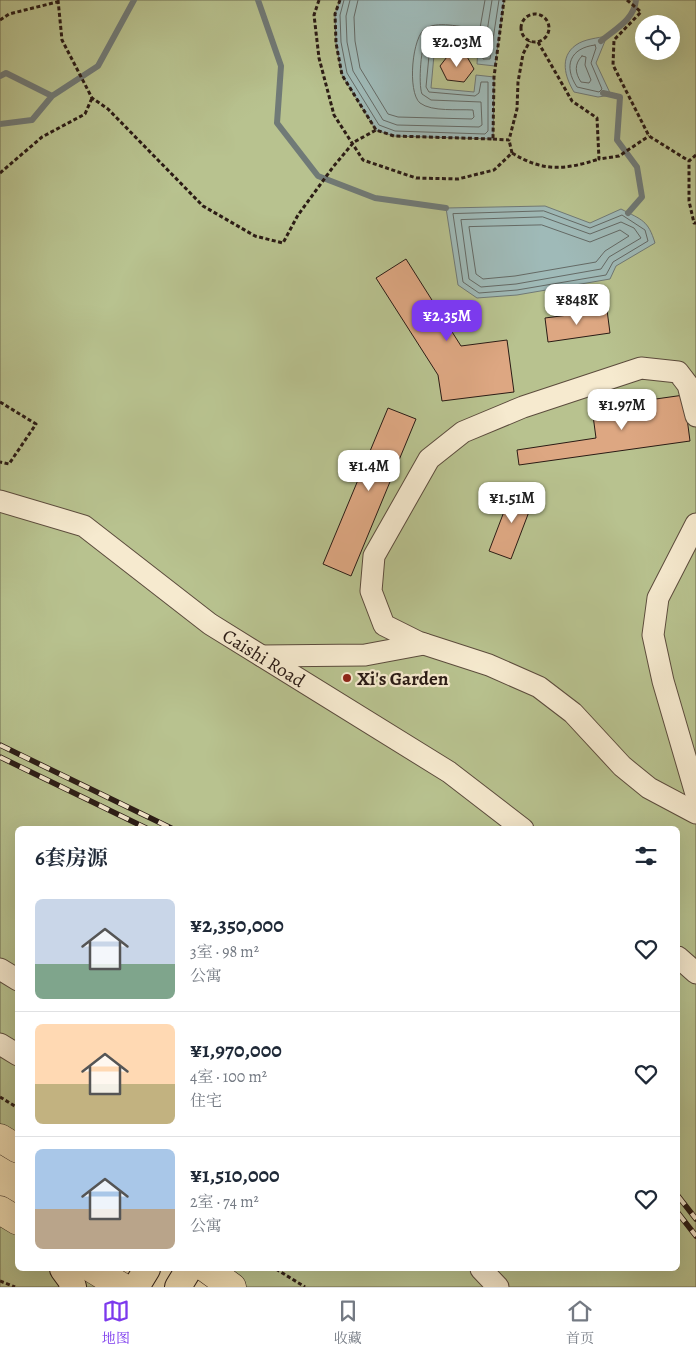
<!DOCTYPE html>
<html lang="zh">
<head>
<meta charset="utf-8">
<style>
  body { margin:0; font-family:Alegreya,"Noto Serif SC",serif; background:#f2f2f3; color:#1f2937; height:100vh; display:flex; flex-direction:column; font-size:19px; white-space:nowrap }
  * { box-sizing:border-box; margin:0 }
  p { font-size:16px; color:#747a83 }
  .icon { flex:none; width:28px; height:28px; fill:none; stroke:currentColor; stroke-width:2; stroke-linecap:round; stroke-linejoin:round }
  .map { position:relative; flex:1; overflow:hidden }
  .details { position:absolute; left:15px; top:826px; width:665px; height:445px; display:flex; flex-direction:column; background:#fff; border-radius:8px; box-shadow:0 5px 20px #0002 }
  .details>* { flex:none }
  .fabs { position:absolute; left:635px; top:15px; display:grid; gap:10px }
  .fabs a { display:grid; place-items:center; width:45px; height:45px; border-radius:50%; background:#fff; box-shadow:0 5px 20px #0002; font-size:25px }
  .price { position:absolute; translate:-50% -42px; padding:0 11px; border-radius:10px; background:#fff; color:#222; font-size:16px; line-height:32px; filter:drop-shadow(0 1px 2px #0008) }
  .price::after { content:''; position:absolute; left:50%; top:30px; width:15px; height:11px; margin-left:-8px; background:inherit; clip-path:polygon(0 0,100% 0,50% 100%) }
  .price.active { background:#7c3aed; color:#fff }
  ul { padding:0; list-style:none }
  li { display:flex; align-items:center; gap:15px; height:125px; padding:0 20px }
  li+li { border-top:1px solid #e0e1e3 }
  li span { display:grid; place-items:center; flex:none; width:140px; height:100px; border-radius:8px; color:#555 }
  li>.icon { margin-inline-start:auto }
  span .icon { width:60px; height:60px; fill:#fffc; stroke-width:1 }
  li b { font-size:21px }
  h2 { display:flex; justify-content:space-between; align-items:center; height:60px; padding:0 20px; font-size:21px }
  .menu { display:flex; justify-content:space-around; align-items:center; height:70px; border-top:1px solid #e0e1e3; background:#fff; font-size:14px; color:#747a83 }
  .menu a { display:grid; justify-items:center; gap:2px }
  .menu .active { color:#7c3aed }
  .map>svg:first-child { display:block }
</style>
</head>
<body>
<div class="map">
<svg width="696" height="1287" viewBox="0 0 696 1287">
  <rect width="100%" height="100%" fill="#f1dfb5"/>
  <filter id="stains"><feTurbulence type="fractalNoise" baseFrequency=".004" numOctaves="4"/><feColorMatrix values="0 0 0 0 .2 0 0 0 0 .09 0 0 0 0 .02 0 0 0 .5 -.17"/></filter>
  <radialGradient id="worn" r=".72"><stop offset=".6" stop-color="#630" stop-opacity="0"/><stop offset="1" stop-color="#630" stop-opacity=".3"/></radialGradient>
  <!-- green -->
  <path fill="#b8c28f" stroke="#716e52" fill-rule="evenodd" d="M0 0H696V1287H232L207 1269H678V829H18L17 1149 0 1138ZM644 24H671V51H644Z
    M0 1209 17 1220 18 1269H94L123 1287H0Z"/>
  <!-- water -->
  <path fill="#9fbab8" stroke="#707a77" d="M340 0H504L495 66 477 64 478 47 435 44 431 88 474 92 476 75 494 77 493 139 394 136 376 130 342 75 336 43 335 14Z
    M607 36 596 63 611 95 598 97 574 92C565 77 559 57 576 45 584 39 598 38 607 36Z
    M545 206 590 223 621 209C642 220 648 220 655 243L616 266 610 279 517 295 477 298 458 285 446 208Z"/>
  <g fill="none" stroke-linecap="round" stroke-linejoin="round">
    <!-- shore -->
    <path stroke="#646a66" stroke-width="1" d="M344 0 340 15 341 42 347 73 379 125 395 131 485 134 488 131V82H481L479 93 475 96 429 92 426 87 430 45 435 39 478 42 483 47V59H490L499 0
      M350 0 346 16 347 42 353 71 383 120 397 125 479 127 482 125 481 102 431 100 422 94C418 84 421 44 427 36L435 33 486 38 492 0
      M358 0 354 17 355 41 360 68 388 114 398 117 472 119 474 117 473 110C458 109 432 112 420 103 407 92 412 35 426 28 441 20 464 29 480 28L485 0
      M595 45 596 48 591 63 602 89 599 92 577 87C563 66 570 48 595 45Z
      M582 56 586 57 585 65 591 80 589 83 581 82C575 73 574 64 582 56Z
      M544 211 590 228 622 215 645 230 648 241 613 262 606 275 517 290 479 293 463 282 453 214Z
      M543 217 590 234 621 222 634 228 641 238 609 257 601 269 516 284 481 287 469 279 461 220Z
      M542 225 590 242 620 230 629 236 605 251 596 262 515 276 483 279 476 274 469 227Z"/>
    <!-- stream -->
    <path stroke="#707a77" stroke-width="6" d="M258 0 281 66 277 123 318 176 375 198 446 208
      M601 41C615 29 634 20 636 0
      M0 76 6 73 52 96
      M603 93 620 97 617 140 637 167 642 197 628 213
      M0 124 32 120 52 96 98 66 134 0"/>
  </g>
  <!-- building -->
  <path fill="#dda782" stroke="#2a1b15" d="M450 53 466 55 474 69 464 82 447 80 440 66Z
    M406 259 461 346 507 340 514 392 442 401 438 375 376 278Z
    M607 310 610 333 548 342 545 318Z
    M684 395 690 441 519 465 517 450 596 438 592 408Z
    M388 408 416 419 351 576 323 564Z
    M513 488 535 496 511 559 489 551Z"/>
  <g fill="none" stroke-linecap="round" stroke-linejoin="round">
    <!-- minor casing -->
    <g stroke="#5c4c3d" stroke-width="23">
      <g id="minor">
        <path d="M696 416 688 385 678 372 641 368 523 407 463 432 429 459 374 556 371 591 384 625 418 642 489 665 539 687 573 713 622 766 649 788 696 813"/>
        <path id="s1" d="M0 501 84 526 210 624 449 772 523 829"/>
        <path d="M696 524 658 598 653 635 663 681 696 794"/>
        <path d="M262 656 365 655 424 644"/>
        <path d="M678 957 696 973"/>
        <path d="M0 969 18 980"/>
        <path d="M0 1044 18 1055"/>
        <path d="M481 1269 498 1287"/>
      </g>
    </g>
    <!-- major casing -->
    <g stroke="#2a1b15" stroke-width="28">
      <path id="major" d="M63 1269 71 1280 73 1287
        M136 1287 147 1269
        M178 1287 189 1269"/>
    </g>
    <!-- highway casing -->
    <g stroke="#2a1b15" stroke-width="29">
      <path id="highway" d="M0 1138 18 1149
        M0 1210 18 1221
        M93 1269 122 1287
        M207 1269 232 1287"/>
    </g>
    <!-- path -->
    <path stroke="#2a1b15" stroke-width="3" stroke-dasharray="4 2.5" stroke-linecap="butt" d="M58 0 62 40 92 98 108 109 203 206 255 236 283 243 298 215 333 167 354 142 376 130
      M319 0 314 15 319 58 334 115 363 160 416 178 458 179 494 170 512 153 509 140
      M340 0 335 14 336 43 342 75 376 130 394 136 493 139 494 77 504 0
      M627 0 641 12 614 40 613 65 649 136 689 161
      M521 28a14 14 0 1 1 28 0a14 14 0 1 1-28 0Z
      M0 20 9 14 57 2
      M538 42 572 101 597 118 599 159 619 156 649 136
      M493 139 509 140 517 109 518 82 523 54 530 41
      M512 153C543 172 565 170 599 159
      M696 155 689 161V201L694 223H696
      M0 173 42 137 85 114 92 98
      M0 402 36 424 9 464 0 462
      M0 1097 18 1108
      M276 1269 305 1287
      M0 1281 15 1287"/>
    <!-- minor -->
    <use href="#minor" stroke="#f6eacf" stroke-width="21"/>
    <!-- major -->
    <use href="#major" stroke="#f1dfb5" stroke-width="26"/>
    <!-- highway -->
    <use href="#highway" stroke="#f1dfb5" stroke-width="28"/>
    <!-- rail casing -->
    <g stroke="#2a1b15" stroke-width="5.5">
      <path id="rail" d="M0 745 173 829
        M0 757 148 829
        M678 1196 696 1219
        M678 1213 696 1236"/>
    </g>
    <!-- rail -->
    <use href="#rail" stroke="#f6eacf" stroke-width="4" stroke-dasharray="11" stroke-linecap="butt"/>
  </g>
  <!-- markers -->
  <circle fill="#8f2418" stroke="#f6eacf" stroke-width="2" cx="347" cy="678" r="5"/>
  <g text-anchor="middle" stroke-width="4.5" stroke-linejoin="round" paint-order="stroke">
    <!-- street labels -->
    <g font-size="19" fill="#2a1b15" stroke="#f6eacf">
      <text dy="7" stroke="none"><textPath href="#s1" startOffset="311">Caishi Road</textPath></text>
    </g>
    <!-- poi labels -->
    <g font-size="19" font-weight="bold" fill="#2a1b15" stroke="#f6eacf" text-anchor="start">
      <text x="357" y="685">Xi's Garden</text>
    </g>
  </g>
  <rect width="100%" height="100%" filter="url(#stains)"/>
  <rect width="100%" height="100%" fill="url(#worn)"/>
</svg>
<div class="fabs">
<a><svg class="icon" aria-label="locate" viewBox="0 0 24 24"><circle cx="12" cy="12" r="6"/><path d="M12 2v4M12 18v4M2 12h4M18 12h4"/></svg></a>
</div>
<b class="price" style="left:457px;top:68px">¥2.03M</b>
<b class="price" style="left:577px;top:326px">¥848K</b>
<b class="price active" style="left:447px;top:342px">¥2.35M</b>
<b class="price" style="left:622px;top:431px">¥1.97M</b>
<b class="price" style="left:369px;top:492px">¥1.4M</b>
<b class="price" style="left:512px;top:524px">¥1.51M</b>
<section class="details">
<h2>6套房源<svg class="icon" aria-label="filters" viewBox="0 0 24 24"><path d="M4 7h16M4 17h16"/><circle cx="9" cy="7" r="2"/><circle cx="15" cy="17" r="2"/></svg></h2>
<ul>
<li><span style="background:linear-gradient(#c9d6e8 65%,#7fa58c 0)"><svg class="icon" aria-label="home" viewBox="0 0 24 24"><path d="M3 11l9-7 9 7M6 9v11h12V9"/></svg></span><div><b>¥2,350,000</b><p>3室 · 98 m²</p><p>公寓</p></div><svg class="icon" aria-label="heart" viewBox="0 0 24 24"><path d="M12 20l-8-8c-3-5 5-10 8-4 3-6 11-1 8 4z"/></svg></li>
<li><span style="background:linear-gradient(#ffd9b3 60%,#c2b280 0)"><svg class="icon" aria-label="home" viewBox="0 0 24 24"><path d="M3 11l9-7 9 7M6 9v11h12V9"/></svg></span><div><b>¥1,970,000</b><p>4室 · 100 m²</p><p>住宅</p></div><svg class="icon" aria-label="heart" viewBox="0 0 24 24"><path d="M12 20l-8-8c-3-5 5-10 8-4 3-6 11-1 8 4z"/></svg></li>
<li><span style="background:linear-gradient(#a9c7e8 60%,#b9a48a 0)"><svg class="icon" aria-label="home" viewBox="0 0 24 24"><path d="M3 11l9-7 9 7M6 9v11h12V9"/></svg></span><div><b>¥1,510,000</b><p>2室 · 74 m²</p><p>公寓</p></div><svg class="icon" aria-label="heart" viewBox="0 0 24 24"><path d="M12 20l-8-8c-3-5 5-10 8-4 3-6 11-1 8 4z"/></svg></li>
</ul>
</section>
</div>
<nav class="menu">
<a class="active"><svg class="icon" aria-label="map" viewBox="0 0 24 24"><path d="M3 6l6-2 6 2 6-2v14l-6 2-6-2-6 2zM9 4v14M15 6v14"/></svg>地图</a>
<a><svg class="icon" aria-label="saved" viewBox="0 0 24 24"><path d="M7 4h10v16l-5-4-5 4z"/></svg>收藏</a>
<a><svg class="icon" aria-label="home" viewBox="0 0 24 24"><path d="M3 11l9-7 9 7M6 9v11h12V9"/></svg>首页</a>
</nav>
</body>
</html>
